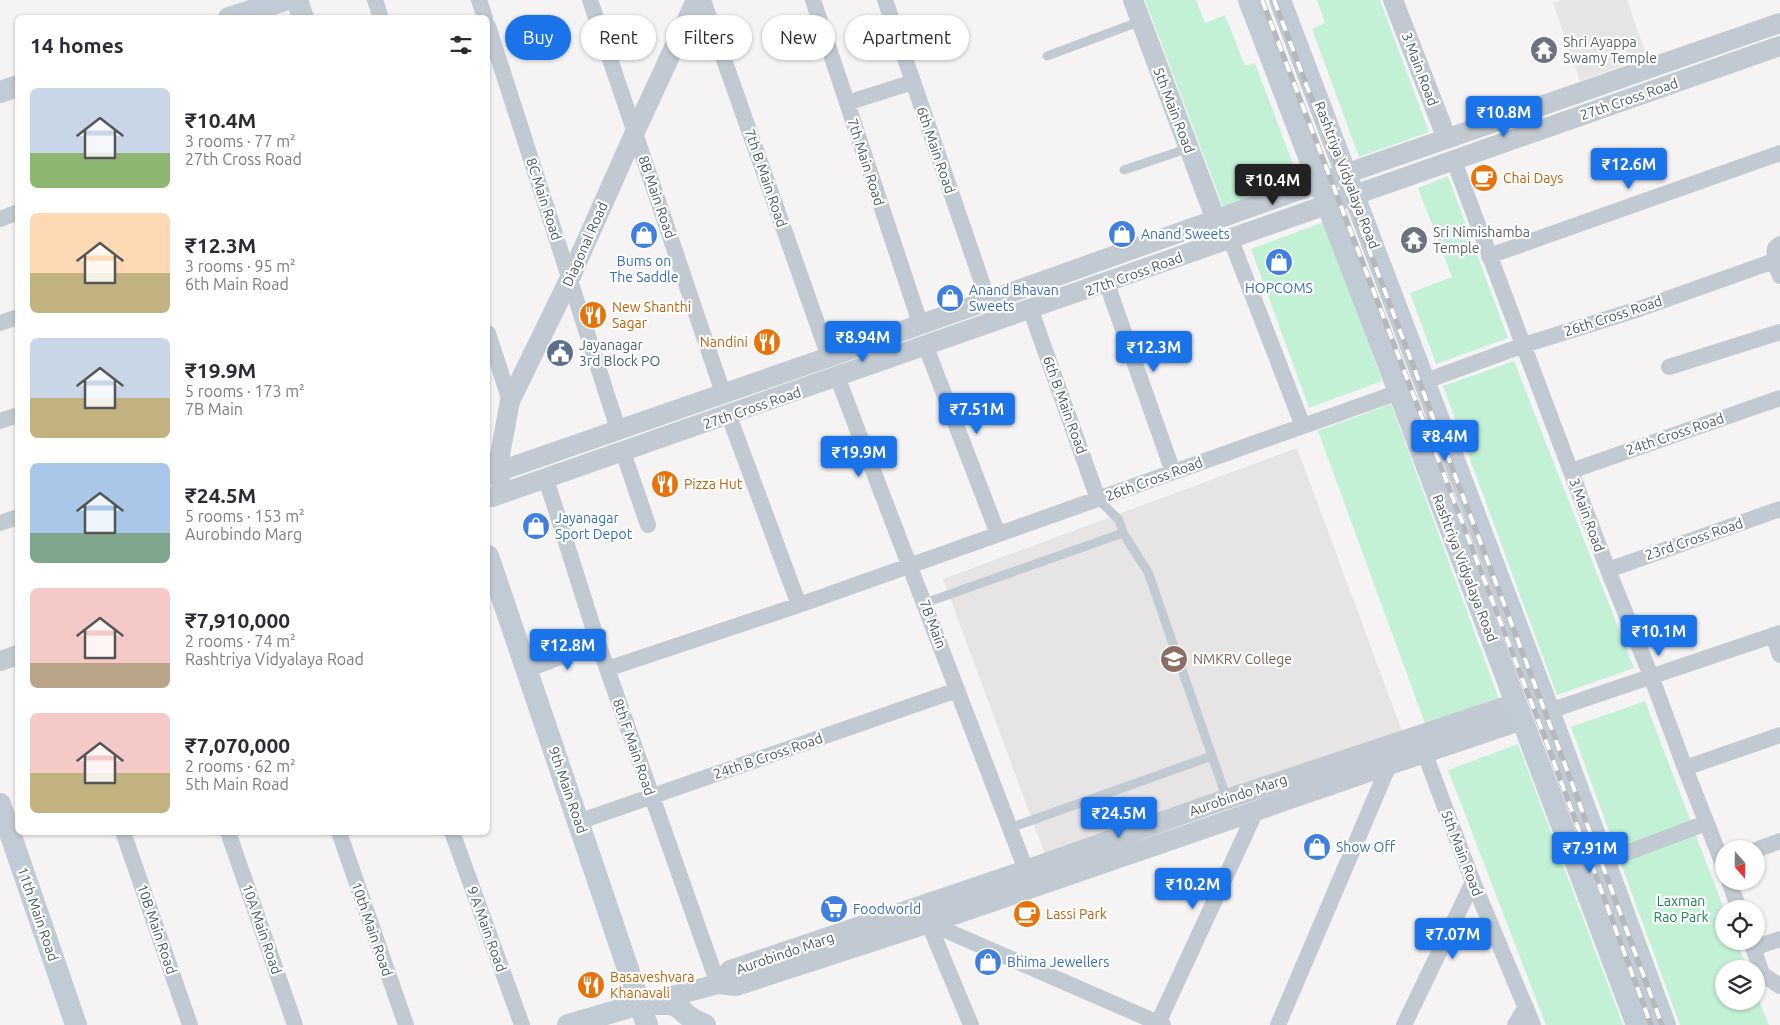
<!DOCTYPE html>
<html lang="en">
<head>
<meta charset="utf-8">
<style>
  body { margin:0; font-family:Ubuntu,sans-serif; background:#f2f2f3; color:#2b2b33; height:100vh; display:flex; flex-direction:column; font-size:19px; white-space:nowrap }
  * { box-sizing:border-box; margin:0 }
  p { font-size:16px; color:#7c7c81 }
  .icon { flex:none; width:28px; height:28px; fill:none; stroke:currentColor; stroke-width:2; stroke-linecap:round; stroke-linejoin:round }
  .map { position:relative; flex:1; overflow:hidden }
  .panel { position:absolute; left:15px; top:15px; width:475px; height:820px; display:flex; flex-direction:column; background:#fff; border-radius:8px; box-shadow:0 1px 4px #0004 }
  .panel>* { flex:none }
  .hud { position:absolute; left:505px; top:15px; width:475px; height:45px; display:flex; gap:10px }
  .needle { width:32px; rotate:160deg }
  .tools { position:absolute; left:1715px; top:840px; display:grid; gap:10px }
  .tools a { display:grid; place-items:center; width:50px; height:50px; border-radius:50%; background:#fff; box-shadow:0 1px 4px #0004; font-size:25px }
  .price { position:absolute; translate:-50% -42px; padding:0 11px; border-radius:5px; background:#1a73e8; color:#fff; font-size:16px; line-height:32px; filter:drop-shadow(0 1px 2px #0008) }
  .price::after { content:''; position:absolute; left:50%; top:30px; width:15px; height:11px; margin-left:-8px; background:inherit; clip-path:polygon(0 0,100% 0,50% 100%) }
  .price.selected { background:#222; color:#fff }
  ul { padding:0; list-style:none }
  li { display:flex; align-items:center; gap:15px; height:125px; padding:0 15px }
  li span { display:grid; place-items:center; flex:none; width:140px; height:100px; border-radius:8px; color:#555 }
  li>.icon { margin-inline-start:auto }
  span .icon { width:60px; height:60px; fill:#fffc; stroke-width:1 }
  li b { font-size:21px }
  h2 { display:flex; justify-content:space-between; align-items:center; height:60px; padding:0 15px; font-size:21px }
  .chip { padding:0 18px; border-radius:22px; background:#fff; box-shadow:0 1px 4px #0004; font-size:18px; line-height:45px }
  .chip.selected { background:#1a73e8; color:#fff }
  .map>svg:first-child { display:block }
</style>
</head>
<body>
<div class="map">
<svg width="1780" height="1025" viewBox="0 0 1780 1025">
  <rect width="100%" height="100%" fill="#f5f3f3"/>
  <!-- education -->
  <path fill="#e6e4e5" d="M1561 0H1627L1647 57 1580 81 1553 3Z
    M1297 448 1405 739 1051 871 943 579Z"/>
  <!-- green -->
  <path fill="#c3f1d5" d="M1145 0H1196L1205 23 1225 15 1245 66 1255 63 1299 180 1224 209Z
    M1317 0H1380L1429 132 1359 157 1312 29 1325 23Z
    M1448 176 1508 338 1436 364 1410 293 1452 277 1418 188Z
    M1324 222 1382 381 1309 408 1251 249Z
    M1514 361 1634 668 1557 695 1443 386Z
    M1391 404 1499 699 1426 726 1318 431Z
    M1645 701 1724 909V941H1737L1747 969H1724V1001H1756V992L1769 1025H1680L1571 727Z
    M1518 744 1623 1025H1546L1448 770Z"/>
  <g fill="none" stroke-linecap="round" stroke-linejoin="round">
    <!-- service -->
    <path stroke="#c1cad2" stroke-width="9" d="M1047 56 1141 21
      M1124 170 1189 148
      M1098 499 1119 520 1123 533 1148 572 1227 799
      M925 603 1123 533
      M1010 828 1212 756"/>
    <!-- minor -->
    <path stroke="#c1cad2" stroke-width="16" d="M375 0 381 18
      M479 0 485 18
      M590 0 723 393
      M703 0 829 357
      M813 0 920 323
      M885 0 988 300
      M488 26 618 429
      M847 103 913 82
      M1454 161 1608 570 1651 676 1685 768 1724 867
      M0 219 18 212
      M1231 240 1303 426
      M1489 256 1780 153
      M1774 261 1780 276
      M1107 284 1173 472
      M1031 311 1098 499
      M0 323 18 317
      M488 333 510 401
      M926 347 998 534
      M1669 367 1780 332
      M1434 378 1524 345 1639 309 1774 261 1775 248 1780 244
      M838 379 1026 870
      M729 416 799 605
      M0 421 18 415
      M623 452 648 525
      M1571 471 1780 398
      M546 479 598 643 718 984
      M0 523 18 517
      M1608 570 1780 509
      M1773 635 1780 655
      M607 669 799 605 1399 392
      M526 670 598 643
      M1549 711 1780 633
      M1420 741 1473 882 1533 1025
      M1685 768 1780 735
      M578 822 957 690
      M123 832 190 1025
      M228 832 295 1025
      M339 832 406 1025
      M452 832 522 1025
      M1756 850 1780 841
      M1605 861 1706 823
      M1729 881 1739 909
      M942 919 933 934 971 1025
      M938 927 1163 1025
      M1751 941 1762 974 1780 986
      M1753 948 1780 939
      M1158 1023 1256 811
      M1278 1025 1389 765
      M1404 1025 1473 882
      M1515 1025 1526 1007"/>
    <!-- tertiary -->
    <path stroke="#c1cad2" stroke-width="20" d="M1133 0 1216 220
      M1393 0 1447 139
      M488 475 829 357 1319 183 1780 23
      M500 480 497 471 510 401 570 278 635 132 696 0
      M488 497H492C922 350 1351 198 1780 46
      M0 661 18 655
      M718 984 730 970 1026 870 1206 806 1516 703
      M653 1001 718 984 736 986 942 919 1389 765 1523 720"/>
    <!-- secondary -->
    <path stroke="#c1cbd6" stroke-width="22" d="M297 0 303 18
      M1249 0 1399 392 1637 1025
      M1280 0 1549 711 1665 1025
      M229 18 285 0
      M0 92 18 86
      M488 556 647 1025
      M0 804 76 1025
      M568 1025 640 1004H674L692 1019 705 1025"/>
    <!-- rail casing -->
    <g stroke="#b5b8bd" stroke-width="5.5">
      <path id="rail" d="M1262 0 1543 733 1651 1025
        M1274 0 1552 730 1662 1025"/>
    </g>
    <!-- rail -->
    <use href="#rail" stroke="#fff" stroke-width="4" stroke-dasharray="11" stroke-linecap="butt"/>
  </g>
  <!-- icons -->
  <defs>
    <g id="temple-disc" transform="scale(1.4375)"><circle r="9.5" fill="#6b7280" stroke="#fff"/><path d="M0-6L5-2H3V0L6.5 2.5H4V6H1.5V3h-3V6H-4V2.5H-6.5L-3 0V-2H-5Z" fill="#fff"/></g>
    <g id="cafe-disc" transform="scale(1.4375)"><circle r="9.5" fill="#e8710a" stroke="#fff"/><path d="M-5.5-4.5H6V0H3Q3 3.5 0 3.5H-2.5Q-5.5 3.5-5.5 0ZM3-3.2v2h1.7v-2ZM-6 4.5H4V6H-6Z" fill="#fff"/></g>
    <g id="shop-disc" transform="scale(1.4375)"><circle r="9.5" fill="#3f7fe0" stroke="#fff"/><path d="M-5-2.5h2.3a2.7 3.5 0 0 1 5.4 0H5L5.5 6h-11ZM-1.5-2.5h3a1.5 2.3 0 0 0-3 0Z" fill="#fff"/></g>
    <g id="restaurant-disc" transform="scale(1.4375)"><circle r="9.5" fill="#e8710a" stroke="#fff"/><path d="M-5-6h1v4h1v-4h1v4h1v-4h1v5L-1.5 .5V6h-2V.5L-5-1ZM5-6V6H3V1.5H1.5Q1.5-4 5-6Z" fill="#fff"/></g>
    <g id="civic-disc" transform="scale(1.4375)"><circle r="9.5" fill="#5c6f8a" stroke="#fff"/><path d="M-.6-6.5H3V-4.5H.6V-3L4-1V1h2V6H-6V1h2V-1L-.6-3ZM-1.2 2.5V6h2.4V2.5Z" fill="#fff"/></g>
    <g id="university-disc" transform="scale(1.4375)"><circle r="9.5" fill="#8d6e63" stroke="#fff"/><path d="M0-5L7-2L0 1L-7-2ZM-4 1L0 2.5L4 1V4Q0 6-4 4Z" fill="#fff"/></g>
    <g id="supermarket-disc" transform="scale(1.4375)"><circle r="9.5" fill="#3f7fe0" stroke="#fff"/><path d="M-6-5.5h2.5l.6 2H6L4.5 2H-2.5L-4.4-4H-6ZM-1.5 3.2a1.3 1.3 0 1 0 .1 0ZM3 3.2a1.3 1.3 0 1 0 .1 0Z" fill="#fff"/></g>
  </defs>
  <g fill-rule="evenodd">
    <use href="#temple-disc" x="1544" y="50"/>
    <use href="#cafe-disc" x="1484" y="178"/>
    <use href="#shop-disc" x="1122" y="234"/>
    <use href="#shop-disc" x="644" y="235"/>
    <use href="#temple-disc" x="1414" y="240"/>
    <use href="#shop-disc" x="1279" y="262"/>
    <use href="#shop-disc" x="950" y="298"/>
    <use href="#restaurant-disc" x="593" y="315"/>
    <use href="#restaurant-disc" x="767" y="342"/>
    <use href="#civic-disc" x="560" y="353"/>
    <use href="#restaurant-disc" x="665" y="484"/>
    <use href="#shop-disc" x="536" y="526"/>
    <use href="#university-disc" x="1174" y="659"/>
    <use href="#shop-disc" x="1317" y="847"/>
    <use href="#supermarket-disc" x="834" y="909"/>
    <use href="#cafe-disc" x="1027" y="914"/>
    <use href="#shop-disc" x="988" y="962"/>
    <use href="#restaurant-disc" x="591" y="985"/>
  </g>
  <g text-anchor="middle" stroke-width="4.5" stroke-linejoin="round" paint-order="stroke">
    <!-- worship labels -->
    <g font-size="14" fill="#5b616d" stroke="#fff" text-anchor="start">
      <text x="1563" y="47">Shri Ayappa<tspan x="1563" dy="16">Swamy Temple</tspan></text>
      <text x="1433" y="237">Sri Nimishamba<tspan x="1433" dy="16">Temple</tspan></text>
    </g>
    <!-- street labels -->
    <g font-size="14" fill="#4a5661" stroke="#fff">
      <text transform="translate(1420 69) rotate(69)" y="5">3 Main Road</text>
      <text transform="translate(1629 99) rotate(-19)" y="5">27th Cross Road</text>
      <text transform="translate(1174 110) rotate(69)" y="5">5th Main Road</text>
      <text transform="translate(936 150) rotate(71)" y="5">6th Main Road</text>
      <text transform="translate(866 162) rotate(72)" y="5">7th Main Road</text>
      <text transform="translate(1347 175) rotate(69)" y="5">Rashtriya Vidyalaya Road</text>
      <text transform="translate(766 178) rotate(71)" y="5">7th B Main Road</text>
      <text transform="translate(657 197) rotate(71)" y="5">8B Main Road</text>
      <text transform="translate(544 199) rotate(72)" y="5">8C Main Road</text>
      <text transform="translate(585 244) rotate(-66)" y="5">Diagonal Road</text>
      <text transform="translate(1134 274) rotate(-20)" y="5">27th Cross Road</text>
      <text transform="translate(1613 316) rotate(-18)" y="5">26th Cross Road</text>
      <text transform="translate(1065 405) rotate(70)" y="5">6th B Main Road</text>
      <text transform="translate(752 408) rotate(-19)" y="5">27th Cross Road</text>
      <text transform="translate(1675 434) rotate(-19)" y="5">24th Cross Road</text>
      <text transform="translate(1154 479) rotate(-20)" y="5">26th Cross Road</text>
      <text transform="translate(1587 515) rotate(70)" y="5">3 Main Road</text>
      <text transform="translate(1694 539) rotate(-19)" y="5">23rd Cross Road</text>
      <text transform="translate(1465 568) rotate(69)" y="5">Rashtriya Vidyalaya Road</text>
      <text transform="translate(933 624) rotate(69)" y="5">7B Main</text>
      <text transform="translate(634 747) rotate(71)" y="5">8th F Main Road</text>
      <text transform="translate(768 756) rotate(-19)" y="5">24th B Cross Road</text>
      <text transform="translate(568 790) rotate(71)" y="5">9th Main Road</text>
      <text transform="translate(1238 795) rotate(-19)" y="5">Aurobindo Marg</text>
      <text transform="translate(1462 853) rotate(69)" y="5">5th Main Road</text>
      <text transform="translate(38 914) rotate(71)" y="5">11th Main Road</text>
      <text transform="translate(157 929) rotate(71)" y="5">10B Main Road</text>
      <text transform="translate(262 929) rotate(71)" y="5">10A Main Road</text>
      <text transform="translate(372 929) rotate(71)" y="5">10th Main Road</text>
      <text transform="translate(487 929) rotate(70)" y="5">9 A Main Road</text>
      <text transform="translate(785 953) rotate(-19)" y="5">Aurobindo Marg</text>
    </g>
    <!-- food labels -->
    <g font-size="14" fill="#c56008" stroke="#fff" text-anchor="start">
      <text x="1503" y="183">Chai Days</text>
      <text x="612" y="312">New Shanthi<tspan x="612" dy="16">Sagar</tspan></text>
      <text x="748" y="347" text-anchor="end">Nandini</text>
      <text x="684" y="489">Pizza Hut</text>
      <text x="1046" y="919">Lassi Park</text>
      <text x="610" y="982">Basaveshvara<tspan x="610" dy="16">Khanavali</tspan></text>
    </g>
    <!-- shop labels -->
    <g font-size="14" fill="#366cbe" stroke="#fff" text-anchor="start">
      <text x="1141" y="239">Anand Sweets</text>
      <text x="644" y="266" text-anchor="middle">Bums on<tspan x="644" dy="16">The Saddle</tspan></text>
      <text x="1279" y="293" text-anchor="middle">HOPCOMS</text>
      <text x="969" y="295">Anand Bhavan<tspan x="969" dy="16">Sweets</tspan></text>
      <text x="555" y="523">Jayanagar<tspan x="555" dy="16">Sport Depot</tspan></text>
      <text x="1336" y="852">Show Off</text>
      <text x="853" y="914">Foodworld</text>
      <text x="1007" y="967">Bhima Jewellers</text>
    </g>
    <!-- service labels -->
    <g font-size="14" fill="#4e5e75" stroke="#fff" text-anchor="start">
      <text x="579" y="350">Jayanagar<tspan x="579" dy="16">3rd Block PO</tspan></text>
    </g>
    <!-- education labels -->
    <g font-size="14" fill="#785e54" stroke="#fff" text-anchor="start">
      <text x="1193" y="664">NMKRV College</text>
    </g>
    <!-- park labels -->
    <g font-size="14" fill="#17864f" stroke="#fff">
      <text x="1681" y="906">Laxman<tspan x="1681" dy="16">Rao Park</tspan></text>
    </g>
  </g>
</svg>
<div class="tools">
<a><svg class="needle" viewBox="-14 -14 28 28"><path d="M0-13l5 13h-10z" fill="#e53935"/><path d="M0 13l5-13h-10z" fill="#7c7c81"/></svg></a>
<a><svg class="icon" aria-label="locate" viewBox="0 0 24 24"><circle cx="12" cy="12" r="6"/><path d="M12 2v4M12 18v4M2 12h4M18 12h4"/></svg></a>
<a><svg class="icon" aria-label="layers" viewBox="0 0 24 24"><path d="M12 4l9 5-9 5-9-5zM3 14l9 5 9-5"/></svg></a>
</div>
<b class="price" style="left:1504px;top:138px">₹10.8M</b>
<b class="price" style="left:1629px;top:190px">₹12.6M</b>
<b class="price selected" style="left:1273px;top:206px">₹10.4M</b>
<b class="price" style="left:863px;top:363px">₹8.94M</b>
<b class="price" style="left:1154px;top:373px">₹12.3M</b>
<b class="price" style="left:977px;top:435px">₹7.51M</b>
<b class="price" style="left:1445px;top:462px">₹8.4M</b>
<b class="price" style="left:859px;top:478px">₹19.9M</b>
<b class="price" style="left:1659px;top:657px">₹10.1M</b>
<b class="price" style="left:568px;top:671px">₹12.8M</b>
<b class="price" style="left:1119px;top:839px">₹24.5M</b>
<b class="price" style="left:1590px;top:874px">₹7.91M</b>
<b class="price" style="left:1193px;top:910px">₹10.2M</b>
<b class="price" style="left:1453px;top:960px">₹7.07M</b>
<div class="hud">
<a class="chip selected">Buy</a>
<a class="chip">Rent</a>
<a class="chip">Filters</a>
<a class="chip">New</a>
<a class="chip">Apartment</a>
</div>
<section class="panel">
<h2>14 homes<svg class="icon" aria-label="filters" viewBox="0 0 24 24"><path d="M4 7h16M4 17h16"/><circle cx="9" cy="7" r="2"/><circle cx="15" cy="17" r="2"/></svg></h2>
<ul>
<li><span style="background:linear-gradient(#c9d6e8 65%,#8fb573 0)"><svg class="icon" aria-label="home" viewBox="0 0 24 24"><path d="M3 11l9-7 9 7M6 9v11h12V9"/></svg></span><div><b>₹10.4M</b><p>3 rooms · 77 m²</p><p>27th Cross Road</p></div></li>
<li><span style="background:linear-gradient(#ffd9b3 60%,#c2b280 0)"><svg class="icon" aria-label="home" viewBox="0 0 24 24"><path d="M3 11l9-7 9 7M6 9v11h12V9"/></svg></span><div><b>₹12.3M</b><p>3 rooms · 95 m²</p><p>6th Main Road</p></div></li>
<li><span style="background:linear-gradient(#c9d6e8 60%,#c2b280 0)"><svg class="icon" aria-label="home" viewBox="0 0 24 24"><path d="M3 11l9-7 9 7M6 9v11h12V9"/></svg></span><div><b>₹19.9M</b><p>5 rooms · 173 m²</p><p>7B Main</p></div></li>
<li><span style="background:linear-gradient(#a9c7e8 70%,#7fa58c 0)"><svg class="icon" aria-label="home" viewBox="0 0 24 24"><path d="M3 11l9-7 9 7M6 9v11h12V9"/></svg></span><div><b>₹24.5M</b><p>5 rooms · 153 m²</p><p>Aurobindo Marg</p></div></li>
<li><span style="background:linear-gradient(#f6c9c9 75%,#b9a48a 0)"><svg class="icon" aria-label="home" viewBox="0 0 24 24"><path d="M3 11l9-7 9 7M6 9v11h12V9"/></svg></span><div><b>₹7,910,000</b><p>2 rooms · 74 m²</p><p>Rashtriya Vidyalaya Road</p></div></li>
<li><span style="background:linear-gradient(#f6c9c9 60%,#c2b280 0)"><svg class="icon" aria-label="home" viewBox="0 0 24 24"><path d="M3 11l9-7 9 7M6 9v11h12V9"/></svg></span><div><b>₹7,070,000</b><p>2 rooms · 62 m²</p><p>5th Main Road</p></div></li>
</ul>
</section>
</div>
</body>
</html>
